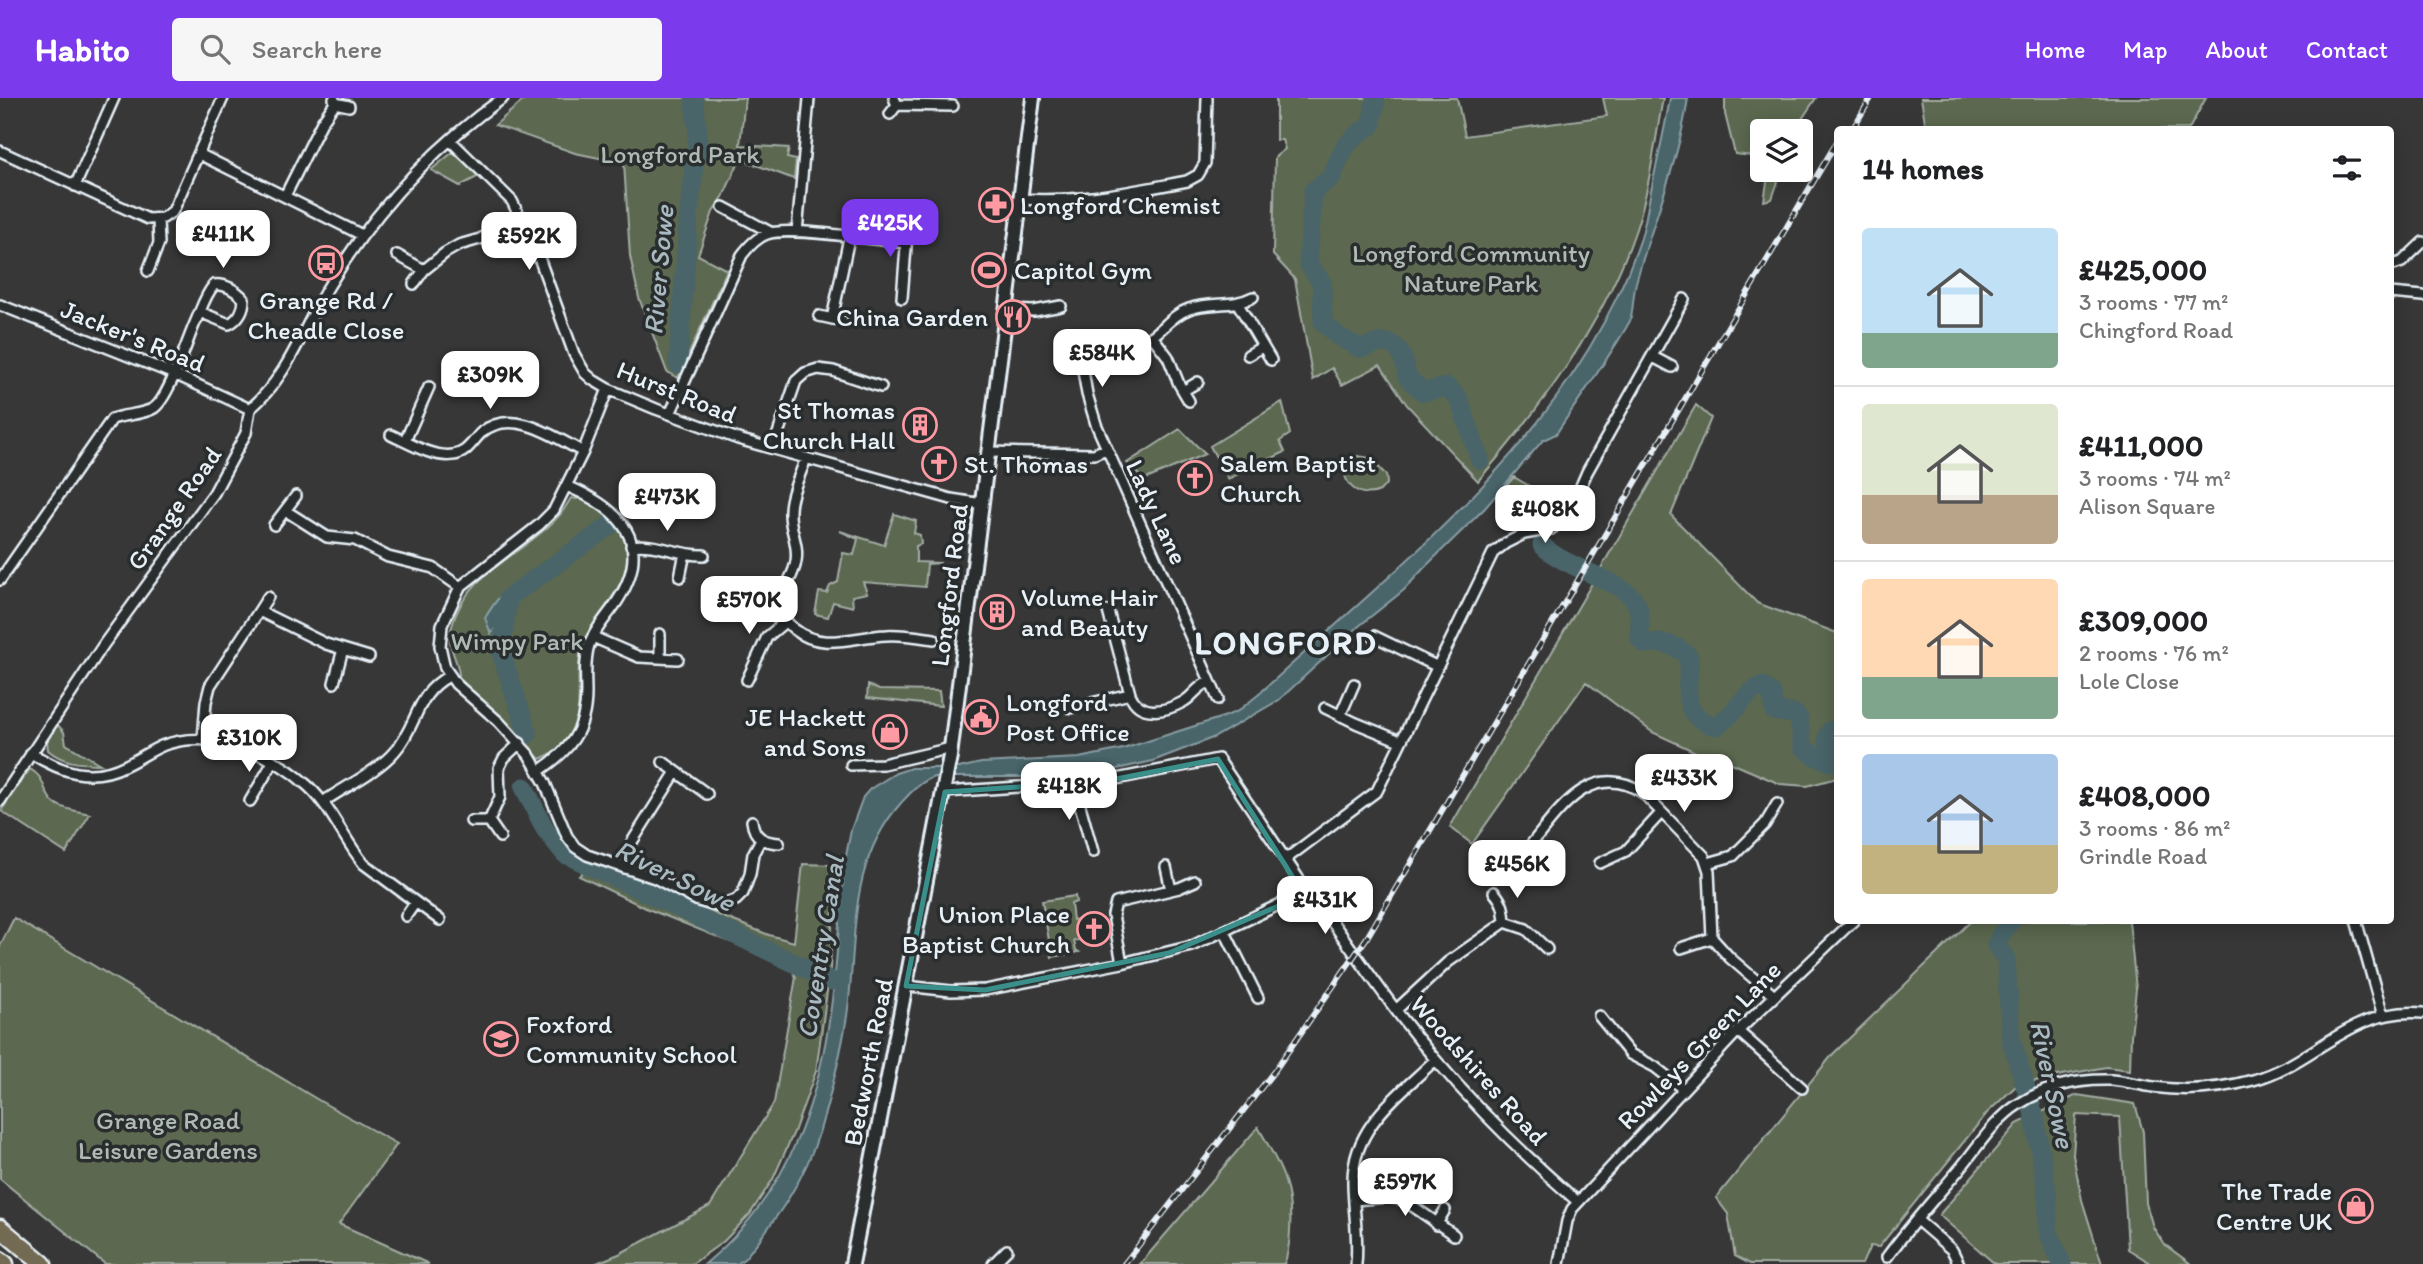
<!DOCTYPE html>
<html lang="en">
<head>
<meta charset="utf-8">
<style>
  body { margin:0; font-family:Itim,sans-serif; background:#f6f6f6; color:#202124; height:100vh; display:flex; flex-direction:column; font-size:26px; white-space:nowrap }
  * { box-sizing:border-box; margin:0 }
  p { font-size:23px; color:#757577 }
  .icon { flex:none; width:38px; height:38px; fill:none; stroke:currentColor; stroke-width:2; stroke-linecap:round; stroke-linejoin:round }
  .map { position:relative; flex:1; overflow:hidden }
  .sheet { position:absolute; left:1834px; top:28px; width:560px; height:798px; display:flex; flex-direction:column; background:#fff; border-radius:7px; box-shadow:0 4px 18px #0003 }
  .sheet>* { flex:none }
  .buttons { position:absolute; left:1750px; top:21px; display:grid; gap:14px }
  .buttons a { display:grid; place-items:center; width:63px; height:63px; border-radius:7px; background:#fff; box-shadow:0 4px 18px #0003; font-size:35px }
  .price { position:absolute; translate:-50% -60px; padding:0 16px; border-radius:14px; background:#fff; color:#222; font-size:23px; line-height:46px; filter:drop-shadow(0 2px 4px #0008) }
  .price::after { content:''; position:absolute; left:50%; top:42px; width:21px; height:16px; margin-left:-10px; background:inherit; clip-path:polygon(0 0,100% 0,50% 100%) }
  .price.active { background:#7c3aed; color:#fff }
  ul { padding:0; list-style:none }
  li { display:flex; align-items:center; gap:21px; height:175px; padding:0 28px }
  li+li { border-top:2px solid #e0e0e0 }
  li span { display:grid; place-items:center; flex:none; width:196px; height:140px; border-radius:7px; color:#555 }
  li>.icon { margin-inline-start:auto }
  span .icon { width:84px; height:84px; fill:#fffc; stroke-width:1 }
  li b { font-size:30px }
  h2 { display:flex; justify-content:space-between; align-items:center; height:84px; padding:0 28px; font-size:30px }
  header { display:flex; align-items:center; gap:42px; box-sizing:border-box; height:98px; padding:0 35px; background:#7c3aed; color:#fff }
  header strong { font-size:33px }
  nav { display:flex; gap:38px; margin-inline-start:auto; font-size:24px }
  .search { width:490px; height:63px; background:#f6f6f6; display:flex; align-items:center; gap:18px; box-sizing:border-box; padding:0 24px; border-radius:7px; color:#757577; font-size:26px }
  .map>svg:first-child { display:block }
</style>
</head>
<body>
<header>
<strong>Habito</strong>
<div class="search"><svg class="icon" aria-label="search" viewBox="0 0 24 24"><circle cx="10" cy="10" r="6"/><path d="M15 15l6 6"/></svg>Search here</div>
<nav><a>Home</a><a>Map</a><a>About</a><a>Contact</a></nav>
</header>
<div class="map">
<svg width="2423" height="1166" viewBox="0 0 2423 1166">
  <rect width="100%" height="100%" fill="#383737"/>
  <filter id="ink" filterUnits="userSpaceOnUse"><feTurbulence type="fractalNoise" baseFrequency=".0143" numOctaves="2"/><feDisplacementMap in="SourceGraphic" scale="14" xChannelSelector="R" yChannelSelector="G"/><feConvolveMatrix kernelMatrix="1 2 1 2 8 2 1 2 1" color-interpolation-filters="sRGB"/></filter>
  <g filter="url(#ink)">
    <!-- green -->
    <path fill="#5c684f" stroke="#a2aca4" stroke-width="2" d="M526 0H745L740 47 789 50 787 60 796 62 794 81 740 61 723 99 713 114 698 157 727 172 678 280 667 274 639 200 630 158 624 65 575 55 495 27Z
      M1276 0H1457L1465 38 1607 18 1603 0H1663C1655 43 1650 89 1636 131 1604 226 1542 308 1478 383L1407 307 1380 267 1342 287 1332 270 1313 282 1295 181 1273 157 1275 59 1285 51 1282 42H1276Z
      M1725 0H1816L1794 33H1762V63L1761 59 1735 56 1725 16Z
      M1921 0H2206L2189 31 1929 32 1925 24Z
      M453 54 479 78 460 88 431 72Z
      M1766 72H1782L1772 101 1764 103 1768 78Z
      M1282 304 1290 336 1280 343 1285 354 1228 381 1210 348Z
      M1696 307 1711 320 1671 417 1757 505 1837 535V680L1807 688 1780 686 1727 663 1713 662 1652 634 1586 584 1472 746 1450 729Z
      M1180 331 1205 356 1144 382 1127 365Z
      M1357 358 1370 360 1386 377 1387 385 1380 393C1361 402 1339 386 1346 365Z
      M1514 379 1563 408 1544 421 1519 424 1503 391Z
      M579 398C598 409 621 424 626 447 635 490 590 516 581 554 574 581 586 612 569 638 562 649 552 656 540 661L459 580C460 562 445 551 452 528 466 475 520 458 555 422 562 416 566 408 571 400L577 401Z
      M894 416 916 423 914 435 920 437 921 446 916 448V464L941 465 927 466 925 489 863 484 867 495 852 498 853 509 833 504 828 519 815 516 819 494 827 495 830 488 838 484 843 455 854 457 858 441 840 433 884 447Z
      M868 587 879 592 939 593 941 608 867 600Z
      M56 625 64 634 66 646 100 666C81 666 63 665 48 652L47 643Z
      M30 671C46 680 42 692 52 703 61 711 78 713 90 716L66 755 1 713Z
      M590 766 769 837 794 844 803 766 835 767 830 872 816 973 794 1034 773 1081 750 1116 724 1143 692 1166H594L619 1156 710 1108 774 1005 796 879 790 868 648 811 579 778Z
      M1075 798 1076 804 1071 806 1073 822 1086 820 1090 840 1074 843 1076 852 1079 854 1052 859 1042 803Z
      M14 820 320 1003 397 1046 339 1126 429 1166H105L0 1081V848Z
      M1971 823H2129L2136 891 2131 938 2130 972 2106 969 2046 980 2015 989 1987 1015 1879 1149 1870 1148 1862 1166H1750L1735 1158 1728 1116 1716 1100 1833 956Z
      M2077 997 2135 1006 2143 1034 2146 1105 2153 1129 2164 1146 2191 1166H2152L2128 1151 2120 1019 2076 1017 2073 1057 2082 1102 2102 1166H1995L1939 1117 2017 1026Z
      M1258 1029C1280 1067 1293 1088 1290 1133 1289 1145 1289 1155 1284 1166H1140Z"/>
    <!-- water -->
    <path fill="#48656b" stroke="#889da3" stroke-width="2" d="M1670 0H1688C1679 63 1654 120 1637 181 1633 192 1633 217 1630 223 1608 262 1580 299 1556 336L1543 342 1485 410 1424 470 1404 492 1359 528 1279 602 1215 639 1153 663 1099 675 1052 679H934C920 684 911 694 901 705 846 767 858 842 847 918 841 956 831 995 820 1032 805 1082 777 1120 745 1160L737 1166H705C796 1091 824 988 835 876 839 836 840 797 846 758L851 732 863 699 870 691 896 675 911 670H959L981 665 1079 660 1123 651 1226 618 1238 613 1258 597C1403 463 1575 335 1641 140 1646 123 1648 105 1652 88 1658 59 1665 30 1670 0Z
      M529 485 511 512 491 536 485 520C499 497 503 491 529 485Z"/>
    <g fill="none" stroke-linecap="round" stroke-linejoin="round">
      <!-- river -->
      <path stroke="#48656b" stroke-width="19" d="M1376 0 1371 28C1346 40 1341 55 1332 79L1313 93 1308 165 1322 185 1323 224 1338 238 1359 250C1366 250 1369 247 1376 246 1399 240 1405 261 1407 279L1423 294 1447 289 1459 301 1480 362
        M678 266 689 114 698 36 694 0
        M1542 447C1564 470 1621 482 1635 503 1642 513 1639 530 1640 541L1645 546C1663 543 1677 547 1689 559 1690 588 1677 619 1716 628 1735 618 1742 596 1762 588L1772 595 1774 613 1795 616 1799 621 1803 649 1815 658 1830 664 1837 661V656C1828 648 1825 644 1830 633L1838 632
        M528 636 501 555 508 500 612 426
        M524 689 545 731 565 756 832 883
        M2012 822 2001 836 1996 847 2006 861 2011 941 2034 1017 2047 1093 2048 1133 2062 1166"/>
      <!-- street casing -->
      <g stroke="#e8f1f8" stroke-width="14">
        <path id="street" d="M334 1 335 5 349 8
          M897 7 953 8
          M890 16 897 7 894 0
          M450 42 512 103 538 157 574 256 585 275 593 282 608 291 656 311 738 341 951 401 982 406
          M0 53 148 121 163 120 173 113 223 0
          M199 56 362 137
          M75 88 114 0
          M285 98 322 24 335 5
          M1019 101C1080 105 1128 94 1187 83L1198 77 1205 65 1207 0
          M723 109 770 134
          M797 134 809 1
          M397 157 424 172
          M2390 168 2402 164 2423 144
          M148 173 159 145 158 122
          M414 186 424 172 445 155 459 147 480 141 521 118
          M2390 195 2423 198
          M902 200 908 124
          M1238 206 1271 262
          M0 207 174 276 250 311
          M1006 212 1034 213 1061 208
          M819 218 842 223
          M832 221 849 140
          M1077 238 1087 296 1096 326 1218 601
          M1152 238 1168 259 1179 286 1189 303
          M1248 257 1262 249
          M1081 258C1102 254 1127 253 1145 243 1162 234 1171 217 1189 211 1211 203 1232 210 1253 199
          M1653 259 1672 269
          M608 291 583 354 554 412 539 427 460 489 442 527 440 548 445 570 456 586 499 624 529 657 545 685 567 738 575 749 587 757 655 780 698 803 716 808 736 802 743 795 750 776 753 756 761 741
          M1183 293 1198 284
          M670 316 742 157C749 148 756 140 767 136 787 128 878 142 905 145
          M391 337C409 345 433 360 453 357 467 356 473 342 482 334 512 309 555 339 583 354
          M405 343 429 289
          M773 350 796 283 805 275 818 271 833 273 881 289
          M987 354 1094 356 1106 351
          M806 360C800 378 789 398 790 416 790 433 799 446 796 463 794 480 780 492 781 508 782 518 786 525 794 531 822 554 855 538 886 537 902 536 919 539 934 541
          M286 413 327 439 355 442 388 459 433 470 460 489
          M274 427 296 398
          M631 448C657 444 679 458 704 457
          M680 479 685 455
          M0 482 112 321C125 316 143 317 154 310 169 300 187 243 195 225 201 212 205 197 214 187 225 185 237 193 244 201 244 211 239 221 229 226L200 214
          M259 513 268 499
          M1108 513 1130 596C1139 619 1165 614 1183 604 1194 598 1195 590 1209 584
          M660 536V560
          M1374 538 1436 568
          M593 539 639 559 678 561
          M747 582 767 539 786 523
          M334 585 343 551
          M1070 610 1130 596
          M1325 610 1356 625 1400 643
          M1340 618 1354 586
          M203 641 206 604 210 588 259 513 326 546 369 559
          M31 655C61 674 91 685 126 667 139 661 151 652 164 647 212 630 272 655 308 688 333 711 343 741 364 766L440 822
          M663 664 707 696
          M851 667 883 666 951 650
          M539 673C569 653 586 633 586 595 586 579 584 563 589 547 595 530 608 518 618 502 654 445 621 411 567 388
          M1074 686 1093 754
          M945 694 1106 683 1218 661 1292 771 1300 783 1304 797
          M0 703 104 546 214 395 246 335 250 311C289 278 303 229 330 186 374 114 433 49 503 0
          M250 703 273 664
          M323 704C346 688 377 674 395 653 418 627 415 596 449 578
          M471 723H489L500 739
          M489 723 500 699 499 670 504 660 520 645
          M752 723C754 740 764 744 779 745
          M1530 748C1559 712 1591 662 1642 694L1704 758 1709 773 1712 840 1730 860 1773 897
          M1286 761 1377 693 1493 455 1506 445 1524 436 1551 431 1567 420 1587 374 1684 201
          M1600 765 1626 753 1661 715
          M1708 765 1733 758 1765 726 1777 706
          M1166 769 1171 792
          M624 770 630 747 676 674
          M1494 794C1503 804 1504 811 1505 824
          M406 818 415 805
          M2356 822 2383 918
          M1225 834 1258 900
          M1681 850 1712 840
          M1122 865 1113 817 1116 805 1179 790 1195 783
          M906 888 951 893 985 892 1122 865 1192 848 1295 799 1304 797 1317 803C1356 856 1392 911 1435 961 1479 1013 1527 1060 1578 1104
          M1396 912 1448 864 1505 824 1526 831 1547 851
          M1599 918 1630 956 1655 969 1683 991
          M1738 933 1802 990
          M1354 1102 1389 1099 1404 1102 1454 1137
          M1917 1122 1952 1152 1959 1166
          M1436 1127 1445 1112
          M1887 1159C1910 1127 1937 1098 1962 1068 1979 1047 1996 1020 2019 1006 2047 988 2079 981 2111 982 2125 983 2139 987 2153 989 2187 994 2220 991 2253 982 2316 965 2349 909 2423 915
          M993 1166 1007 1152
          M1356 1166C1359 1138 1353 1112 1353 1084 1352 1029 1399 997 1435 962
          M1559 1166 1567 1123 1572 1111 1738 933 1854 822"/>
      </g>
      <!-- secondary casing -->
      <g stroke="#e8f1f8" stroke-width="18">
        <path id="secondary" d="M852 1166 950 658 1033 0"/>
      </g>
      <!-- highway casing -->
      <g stroke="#e8f1f8" stroke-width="21">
        <path id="highway" d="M0 1130 43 1166
          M0 1162 5 1166"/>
      </g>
      <!-- street -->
      <use href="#street" stroke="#2a2d2e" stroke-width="9"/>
      <!-- secondary -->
      <use href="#secondary" stroke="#2a2d2e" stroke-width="12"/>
      <!-- highway -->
      <use href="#highway" stroke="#736b52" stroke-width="16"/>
      <!-- rail casing -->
      <g stroke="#e8f1f8" stroke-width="6">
        <path id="rail" d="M1852 32 1871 0
          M1124 1166 1275 972 1366 841 1838 42"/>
      </g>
      <!-- rail -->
      <use href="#rail" stroke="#2a2d2e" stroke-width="3.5" stroke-dasharray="10" stroke-linecap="butt"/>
    </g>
  </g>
  <!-- marked area -->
  <path fill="none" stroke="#3a8f8a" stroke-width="5" stroke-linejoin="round" d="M1218 661 1304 797 1169 855 985 892 906 888 945 694 1106 683Z"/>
  <!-- icons -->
  <defs>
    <g id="pharmacy-ring" transform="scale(1.75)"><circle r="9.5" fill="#2a2d2e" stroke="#ff9aa2" stroke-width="1.5"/><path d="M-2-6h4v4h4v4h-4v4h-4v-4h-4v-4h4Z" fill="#ff9aa2"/></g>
    <g id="bus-ring" transform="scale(1.75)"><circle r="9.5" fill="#2a2d2e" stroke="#ff9aa2" stroke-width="1.5"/><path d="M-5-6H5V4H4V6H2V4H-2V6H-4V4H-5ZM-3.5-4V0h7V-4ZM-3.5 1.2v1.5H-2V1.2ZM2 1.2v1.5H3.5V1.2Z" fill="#ff9aa2"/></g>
    <g id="stadium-ring" transform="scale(1.75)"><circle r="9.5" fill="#2a2d2e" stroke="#ff9aa2" stroke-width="1.5"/><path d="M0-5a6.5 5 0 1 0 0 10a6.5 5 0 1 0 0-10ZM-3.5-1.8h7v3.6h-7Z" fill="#ff9aa2"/></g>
    <g id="restaurant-ring" transform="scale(1.75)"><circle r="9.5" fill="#2a2d2e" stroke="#ff9aa2" stroke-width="1.5"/><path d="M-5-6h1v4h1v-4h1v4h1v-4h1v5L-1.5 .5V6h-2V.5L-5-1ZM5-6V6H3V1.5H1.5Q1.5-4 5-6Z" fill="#ff9aa2"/></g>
    <g id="building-ring" transform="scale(1.75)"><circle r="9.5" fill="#2a2d2e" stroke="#ff9aa2" stroke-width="1.5"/><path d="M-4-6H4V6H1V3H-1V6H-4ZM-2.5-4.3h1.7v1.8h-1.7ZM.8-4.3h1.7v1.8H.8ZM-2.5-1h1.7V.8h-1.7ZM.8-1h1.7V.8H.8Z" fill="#ff9aa2"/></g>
    <g id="church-ring" transform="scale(1.75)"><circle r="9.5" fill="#2a2d2e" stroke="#ff9aa2" stroke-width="1.5"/><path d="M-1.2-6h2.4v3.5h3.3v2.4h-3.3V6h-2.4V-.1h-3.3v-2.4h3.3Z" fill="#ff9aa2"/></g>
    <g id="civic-ring" transform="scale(1.75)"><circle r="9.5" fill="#2a2d2e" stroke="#ff9aa2" stroke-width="1.5"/><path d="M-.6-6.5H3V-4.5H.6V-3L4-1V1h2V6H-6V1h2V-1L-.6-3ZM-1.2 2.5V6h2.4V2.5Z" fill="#ff9aa2"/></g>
    <g id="shop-ring" transform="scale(1.75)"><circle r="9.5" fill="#2a2d2e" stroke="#ff9aa2" stroke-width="1.5"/><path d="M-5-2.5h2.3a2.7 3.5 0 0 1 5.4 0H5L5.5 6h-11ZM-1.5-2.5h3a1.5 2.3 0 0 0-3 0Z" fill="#ff9aa2"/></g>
    <g id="school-ring" transform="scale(1.75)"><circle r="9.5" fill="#2a2d2e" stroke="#ff9aa2" stroke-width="1.5"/><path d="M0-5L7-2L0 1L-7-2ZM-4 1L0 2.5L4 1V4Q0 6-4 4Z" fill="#ff9aa2"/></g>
  </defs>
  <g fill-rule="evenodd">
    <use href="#pharmacy-ring" x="996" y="107"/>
    <use href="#bus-ring" x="326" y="165"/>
    <use href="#stadium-ring" x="989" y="172"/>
    <use href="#restaurant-ring" x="1013" y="219"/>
    <use href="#building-ring" x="920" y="327"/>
    <use href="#church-ring" x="939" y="366"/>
    <use href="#church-ring" x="1195" y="380"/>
    <use href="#building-ring" x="997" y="514"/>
    <use href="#civic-ring" x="981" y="619"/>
    <use href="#shop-ring" x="890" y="634"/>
    <use href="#church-ring" x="1094" y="831"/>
    <use href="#school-ring" x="501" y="941"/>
    <use href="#shop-ring" x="2356" y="1108"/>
  </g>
  <g text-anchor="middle" stroke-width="7" stroke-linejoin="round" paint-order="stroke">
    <!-- park labels -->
    <g font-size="26" fill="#b0bab4" stroke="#2a2d2e">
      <text x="680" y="65">Longford Park</text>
      <text x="1471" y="164">Longford Community<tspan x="1471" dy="30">Nature Park</tspan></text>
      <text x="517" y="552">Wimpy Park</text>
      <text x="168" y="1031">Grange Road<tspan x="168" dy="30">Leisure Gardens</tspan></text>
    </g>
    <!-- poi labels -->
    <g font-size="26" fill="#e8f1f8" stroke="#2a2d2e" text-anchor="start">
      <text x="1020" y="116">Longford Chemist</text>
      <text x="1014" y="181">Capitol Gym</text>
      <text x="326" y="211" text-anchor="middle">Grange Rd /<tspan x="326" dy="30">Cheadle Close</tspan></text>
      <text x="988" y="228" text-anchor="end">China Garden</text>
      <text x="895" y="321" text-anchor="end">St Thomas<tspan x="895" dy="30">Church Hall</tspan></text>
      <text x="1220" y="374">Salem Baptist<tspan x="1220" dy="30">Church</tspan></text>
      <text x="964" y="375">St. Thomas</text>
      <text x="1021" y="508">Volume Hair<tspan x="1021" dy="30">and Beauty</tspan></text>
      <text x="1006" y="613">Longford<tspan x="1006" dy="30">Post Office</tspan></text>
      <text x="866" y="628" text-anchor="end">JE Hackett<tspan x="866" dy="30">and Sons</tspan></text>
      <text x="1070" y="825" text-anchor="end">Union Place<tspan x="1070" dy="30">Baptist Church</tspan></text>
      <text x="526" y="935">Foxford<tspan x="526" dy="30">Community School</tspan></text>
      <text x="2332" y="1102" text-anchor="end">The Trade<tspan x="2332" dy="30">Centre UK</tspan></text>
    </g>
    <!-- street labels -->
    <g font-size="26" fill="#e8f1f8" stroke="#2a2d2e">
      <text transform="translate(133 238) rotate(22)" y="9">Jacker's Road</text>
      <text transform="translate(677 294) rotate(22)" y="9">Hurst Road</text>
      <text transform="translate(174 410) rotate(-55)" y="9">Grange Road</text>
      <text transform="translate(1157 414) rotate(65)" y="9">Lady Lane</text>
      <text transform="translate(949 487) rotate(-83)" y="9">Longford Road</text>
      <text transform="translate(1699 947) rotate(-46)" y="9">Rowleys Green Lane</text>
      <text transform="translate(868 964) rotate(-79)" y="9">Bedworth Road</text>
      <text transform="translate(1479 972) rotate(48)" y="9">Woodshires Road</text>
    </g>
    <!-- water labels -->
    <g font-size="28" font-style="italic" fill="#a8b9c0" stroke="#2a2d2e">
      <text transform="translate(658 172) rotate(-85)" y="10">River Sowe</text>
      <text transform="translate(675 777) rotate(26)" y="10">River Sowe</text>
      <text transform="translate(820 849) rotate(-81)" y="10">Coventry Canal</text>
      <text transform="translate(2053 986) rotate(78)" y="10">River Sowe</text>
    </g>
    <!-- district labels -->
    <g font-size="33" font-weight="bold" letter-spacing="2" fill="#e8f1f8" stroke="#2a2d2e">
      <text x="1286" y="556">LONGFORD</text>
    </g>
  </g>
</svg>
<div class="buttons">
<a><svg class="icon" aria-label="layers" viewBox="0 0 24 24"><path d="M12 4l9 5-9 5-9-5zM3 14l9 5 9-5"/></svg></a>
</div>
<b class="price active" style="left:890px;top:161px">£425K</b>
<b class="price" style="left:223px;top:172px">£411K</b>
<b class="price" style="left:529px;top:174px">£592K</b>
<b class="price" style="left:1102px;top:291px">£584K</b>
<b class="price" style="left:490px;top:313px">£309K</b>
<b class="price" style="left:667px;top:435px">£473K</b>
<b class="price" style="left:1545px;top:447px">£408K</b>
<b class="price" style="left:749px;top:538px">£570K</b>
<b class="price" style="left:249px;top:676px">£310K</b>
<b class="price" style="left:1684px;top:716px">£433K</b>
<b class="price" style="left:1069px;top:724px">£418K</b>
<b class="price" style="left:1517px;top:802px">£456K</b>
<b class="price" style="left:1325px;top:838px">£431K</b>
<b class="price" style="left:1405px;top:1120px">£597K</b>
<section class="sheet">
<h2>14 homes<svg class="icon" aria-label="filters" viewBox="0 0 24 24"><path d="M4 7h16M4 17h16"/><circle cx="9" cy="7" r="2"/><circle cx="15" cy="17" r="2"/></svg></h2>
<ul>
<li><span style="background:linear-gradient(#bfe0f5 75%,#7fa58c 0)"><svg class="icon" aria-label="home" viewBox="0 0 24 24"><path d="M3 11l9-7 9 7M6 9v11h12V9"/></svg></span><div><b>£425,000</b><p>3 rooms · 77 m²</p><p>Chingford Road</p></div></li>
<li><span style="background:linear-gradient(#dfe7d0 65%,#b9a48a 0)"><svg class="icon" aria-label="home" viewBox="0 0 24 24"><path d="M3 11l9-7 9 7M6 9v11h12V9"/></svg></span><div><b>£411,000</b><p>3 rooms · 74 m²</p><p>Alison Square</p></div></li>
<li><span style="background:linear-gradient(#ffd9b3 70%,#7fa58c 0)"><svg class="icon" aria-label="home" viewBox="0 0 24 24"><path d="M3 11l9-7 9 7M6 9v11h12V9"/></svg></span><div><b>£309,000</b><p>2 rooms · 76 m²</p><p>Lole Close</p></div></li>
<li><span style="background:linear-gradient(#a9c7e8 65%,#c2b280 0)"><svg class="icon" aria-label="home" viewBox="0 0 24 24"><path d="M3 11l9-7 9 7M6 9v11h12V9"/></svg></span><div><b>£408,000</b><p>3 rooms · 86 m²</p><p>Grindle Road</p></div></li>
</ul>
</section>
</div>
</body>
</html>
